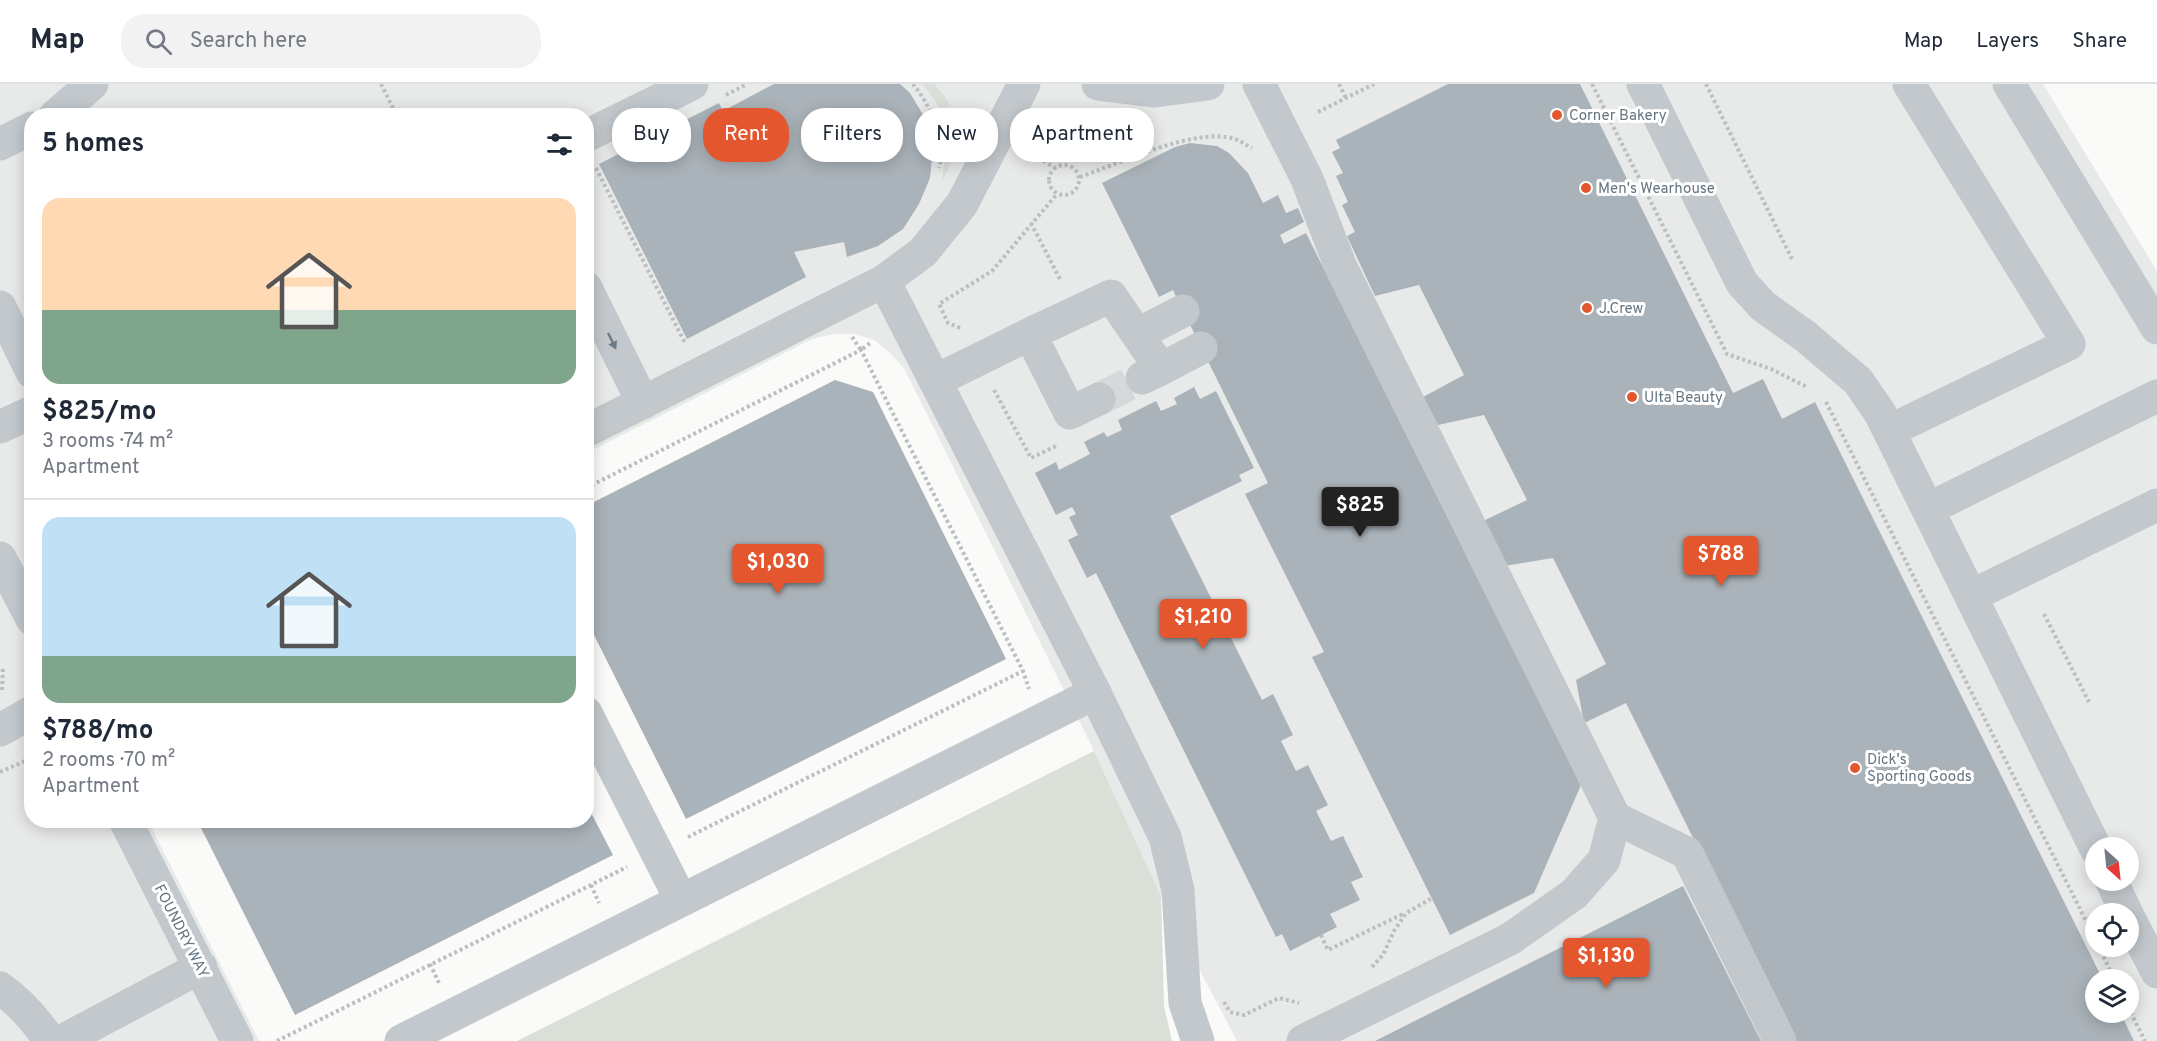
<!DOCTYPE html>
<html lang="en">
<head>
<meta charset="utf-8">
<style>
  body { margin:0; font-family:Overpass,sans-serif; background:#f2f2f3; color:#1f2937; height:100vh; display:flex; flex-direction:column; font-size:22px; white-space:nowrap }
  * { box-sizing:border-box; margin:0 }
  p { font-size:20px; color:#747a83 }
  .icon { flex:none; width:33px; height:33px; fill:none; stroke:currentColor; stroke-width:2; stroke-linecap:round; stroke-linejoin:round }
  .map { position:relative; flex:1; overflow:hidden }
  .drawer { position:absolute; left:24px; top:24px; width:570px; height:720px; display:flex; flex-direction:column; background:#fff; border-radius:24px; box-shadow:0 3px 15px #0003 }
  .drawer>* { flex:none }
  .guide { position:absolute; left:612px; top:24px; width:570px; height:54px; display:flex; gap:12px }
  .needle { width:39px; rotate:153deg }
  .controls { position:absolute; left:2085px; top:753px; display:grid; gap:12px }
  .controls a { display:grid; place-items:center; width:54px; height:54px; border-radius:50%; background:#fff; box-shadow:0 3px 15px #0003; font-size:30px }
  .price { position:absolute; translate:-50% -51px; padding:0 14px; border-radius:6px; background:#e4572e; color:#fff; font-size:20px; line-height:39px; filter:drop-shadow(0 2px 3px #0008) }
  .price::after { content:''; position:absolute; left:50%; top:36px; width:18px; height:14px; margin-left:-9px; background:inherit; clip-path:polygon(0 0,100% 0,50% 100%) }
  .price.active { background:#222; color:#fff }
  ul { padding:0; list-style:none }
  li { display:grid; align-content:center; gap:12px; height:318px; padding:0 18px }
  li+li { border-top:2px solid #e0e1e3 }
  li span { display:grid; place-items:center; height:186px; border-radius:18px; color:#555 }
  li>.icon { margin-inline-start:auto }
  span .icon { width:108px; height:108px; fill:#fffc; stroke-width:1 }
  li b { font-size:26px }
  h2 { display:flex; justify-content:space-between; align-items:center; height:72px; padding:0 18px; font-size:26px }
  .chip { padding:0 21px; border-radius:24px; background:#fff; box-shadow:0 3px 15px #0003; font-size:21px; line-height:54px }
  .chip.active { background:#e4572e; color:#fff }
  header { display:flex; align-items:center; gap:36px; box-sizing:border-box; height:84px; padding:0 30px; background:#fff; border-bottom:2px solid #e0e1e3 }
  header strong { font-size:28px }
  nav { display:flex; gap:33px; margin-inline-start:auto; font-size:21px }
  .search { width:420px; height:54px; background:#f2f2f3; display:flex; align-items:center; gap:15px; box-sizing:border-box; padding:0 21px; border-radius:24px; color:#747a83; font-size:22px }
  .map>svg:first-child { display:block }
</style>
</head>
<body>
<header>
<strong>Map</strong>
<div class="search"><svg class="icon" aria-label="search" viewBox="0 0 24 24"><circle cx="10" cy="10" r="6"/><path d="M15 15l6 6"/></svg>Search here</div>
<nav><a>Map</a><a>Layers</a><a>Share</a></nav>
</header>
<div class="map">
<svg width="2157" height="957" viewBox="0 0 2157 957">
  <rect width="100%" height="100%" fill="#fafaf8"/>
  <!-- built -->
  <path fill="#e8e9e9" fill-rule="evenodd" d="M0 0H2043L2157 187V957H1237L1161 812 1094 667 904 284 889 268 874 256 854 250H834L812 255 587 369 586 32H32V736L148 737 259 957H0ZM2096 764H2128V796H2096ZM2096 830H2128V862H2096ZM2096 896H2128V928H2096Z"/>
  <!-- green -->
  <path fill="#dadfd7" d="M923 0H934L944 11 950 22 940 24Z
    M954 35C958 59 953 77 942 98L946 65 941 39Z
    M1094 667 1161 812 1164 922 1172 957H517Z"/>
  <!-- building -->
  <path fill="#aab3b9" d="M774 0H900L910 9 925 34 933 65 930 94 919 120 903 145 878 162 847 173 844 158 794 168 806 193 687 255 599 80 719 19 723 27Z
    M1448 0H1580L1733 309 1763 295 1782 335 1815 318 2103 896H2096V928H2120L2134 957H1794L1626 619 1584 639 1576 596 1606 580 1553 474 1504 482 1481 438 1527 416 1484 331 1438 341 1423 313 1464 291 1419 201 1375 212 1347 152 1355 148 1342 121 1348 118 1336 92 1343 89 1332 68 1340 64 1336 56Z
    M1190 59 1217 62 1229 69 1248 89 1263 119 1278 111 1286 129 1298 124 1304 138 1280 151 1284 160 1306 149 1581 701 1534 809 1450 851 1312 573 1324 568 1245 410 1268 399 1173 206 1159 213 1102 99 1175 63Z
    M835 296 873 308 1006 575 686 735 586 535V422Z
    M1194 303 1200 315 1216 307 1254 384 1239 391 1242 397 1170 432 1262 616 1273 610 1293 651 1281 657 1296 687 1308 681 1328 721 1316 727 1331 757 1343 752 1363 793 1351 798 1360 816 1330 830 1337 843 1290 867 1282 850 1276 853 1096 489 1087 494 1068 456 1078 451 1069 433 1076 430 1072 423 1056 431 1035 389 1056 378 1059 386 1090 370 1084 358 1104 348 1107 353 1122 346 1118 336 1156 317 1161 327 1177 320 1174 314Z
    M586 719 613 771 295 931 197 736H586Z
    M1683 802 1761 957H1375Z"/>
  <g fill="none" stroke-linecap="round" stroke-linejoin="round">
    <!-- minor-tunnel -->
    <path stroke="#d5d9db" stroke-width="33" stroke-dasharray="33 16" stroke-linecap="butt" d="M1099 315 1142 294"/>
    <!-- path -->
    <path stroke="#bbbfc2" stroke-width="4" stroke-dasharray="3 3" stroke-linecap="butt" d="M381 0 397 32
      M913 0C931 23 947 55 939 84
      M1339 0 1346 14
      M1592 0 1727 270 1771 285 1807 303
      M1706 0 1792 175
      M726 11 747 0
      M1318 28 1374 0
      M933 34 952 28
      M1028 67 1055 84
      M1049 96a15 15 0 1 1 30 0a15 15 0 1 1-30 0Z
      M596 84 685 259
      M1080 93C1118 80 1197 42 1235 55 1241 57 1246 61 1252 64
      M1031 139 1061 197
      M960 244 948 239 939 220 992 187 1057 110
      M852 253 861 266 870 259
      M994 306 1031 374 1058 361
      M1826 318 2096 857
      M586 393 589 392 592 401 861 266 1023 587 1029 605
      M2044 530 2089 618
      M2 606 3 582
      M0 688 32 674
      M688 753 1023 587
      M591 801 599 819
      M1321 851 1328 866 1405 829
      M2098 862 2115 896
      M430 880 439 899
      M1372 883 1383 871 1394 847 1406 829 1432 814
      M1224 918 1230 928 1244 931 1279 914 1299 919
      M2128 923 2145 957
      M277 957 627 783"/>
    <!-- minor -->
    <path stroke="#c3c8cc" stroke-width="33" d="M1098 0 1155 7 1208 0
      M1259 0 1307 95 1340 181 1615 734 1687 769 1780 957
      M1643 0 1742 199 1763 222 1805 252 1858 297 1880 329 2096 765
      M2009 0 2157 244
      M55 32 92 0
      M586 52 692 0
      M0 60 32 44
      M884 197 1095 609 1165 753 1178 806 1185 919 1198 957
      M586 204 643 319
      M0 223 32 288
      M1138 250 1183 227
      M1161 285 1201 264
      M935 297 1030 250
      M1099 315 1070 329 1030 250 1111 212 1161 285 1142 294
      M0 343 32 328
      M586 347 884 197 923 168 962 120 1024 0
      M1889 347 2069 260 1909 0
      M1928 425 2157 312
      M0 474 32 535
      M1971 512 2157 421
      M586 629 681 816
      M0 646 32 628
      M125 736 237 957
      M2111 796 2127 830
      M2128 832 2157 888
      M0 904C19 917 37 938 50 957
      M62 957 201 883
      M401 957 1095 609
      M1303 957 1510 855 1574 810 1604 776 1615 734"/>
  </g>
  <!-- one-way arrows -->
  <defs><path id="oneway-solid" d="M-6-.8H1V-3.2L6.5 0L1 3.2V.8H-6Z" transform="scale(1.5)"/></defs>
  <use fill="#6a7a87" href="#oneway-solid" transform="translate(612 257) rotate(64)"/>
  <!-- markers -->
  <g fill="#e4572e" stroke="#fff" stroke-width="2">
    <circle cx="1557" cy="31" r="6"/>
    <circle cx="1586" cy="104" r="6"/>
    <circle cx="1587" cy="224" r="6"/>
    <circle cx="1632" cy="313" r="6"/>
    <circle cx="1855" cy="684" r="6"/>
  </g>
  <g text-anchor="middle" stroke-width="6" stroke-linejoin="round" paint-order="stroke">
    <!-- poi labels -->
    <g font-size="15" fill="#657683" stroke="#fff" text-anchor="start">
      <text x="1569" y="36">Corner Bakery</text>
      <text x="1598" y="109">Men's Wearhouse</text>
      <text x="1599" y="229">J.Crew</text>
      <text x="1644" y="318">Ulta Beauty</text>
      <text x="1867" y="680">Dick's<tspan x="1867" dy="17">Sporting Goods</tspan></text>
    </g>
    <!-- street labels -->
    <g font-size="15" fill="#657683" stroke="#fff">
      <text transform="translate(182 847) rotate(63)" y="5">FOUNDRY WAY</text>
    </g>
  </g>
</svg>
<div class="controls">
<a><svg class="needle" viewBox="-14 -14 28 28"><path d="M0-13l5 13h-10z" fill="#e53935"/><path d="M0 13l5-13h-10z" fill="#747a83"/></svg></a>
<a><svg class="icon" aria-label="locate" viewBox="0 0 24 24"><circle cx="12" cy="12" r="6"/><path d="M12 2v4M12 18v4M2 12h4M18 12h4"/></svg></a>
<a><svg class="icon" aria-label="layers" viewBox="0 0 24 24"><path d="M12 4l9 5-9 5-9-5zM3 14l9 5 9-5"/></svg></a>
</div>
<b class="price active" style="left:1360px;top:454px">$825</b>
<b class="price" style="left:1721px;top:503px">$788</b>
<b class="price" style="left:778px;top:511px">$1,030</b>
<b class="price" style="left:1203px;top:566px">$1,210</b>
<b class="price" style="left:1606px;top:905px">$1,130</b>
<div class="guide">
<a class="chip">Buy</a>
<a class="chip active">Rent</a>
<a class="chip">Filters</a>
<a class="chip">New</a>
<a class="chip">Apartment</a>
</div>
<section class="drawer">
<h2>5 homes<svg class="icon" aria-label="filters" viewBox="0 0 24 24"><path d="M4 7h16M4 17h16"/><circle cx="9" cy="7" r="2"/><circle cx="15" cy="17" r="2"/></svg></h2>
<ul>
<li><span style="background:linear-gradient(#ffd9b3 60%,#7fa58c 0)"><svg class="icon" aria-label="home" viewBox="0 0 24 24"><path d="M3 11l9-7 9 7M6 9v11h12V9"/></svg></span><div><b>$825/mo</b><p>3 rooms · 74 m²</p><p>Apartment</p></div></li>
<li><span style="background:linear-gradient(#bfe0f5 75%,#7fa58c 0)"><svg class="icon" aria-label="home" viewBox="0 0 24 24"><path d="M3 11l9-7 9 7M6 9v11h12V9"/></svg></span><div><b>$788/mo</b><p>2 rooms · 70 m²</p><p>Apartment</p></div></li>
</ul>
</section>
</div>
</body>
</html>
